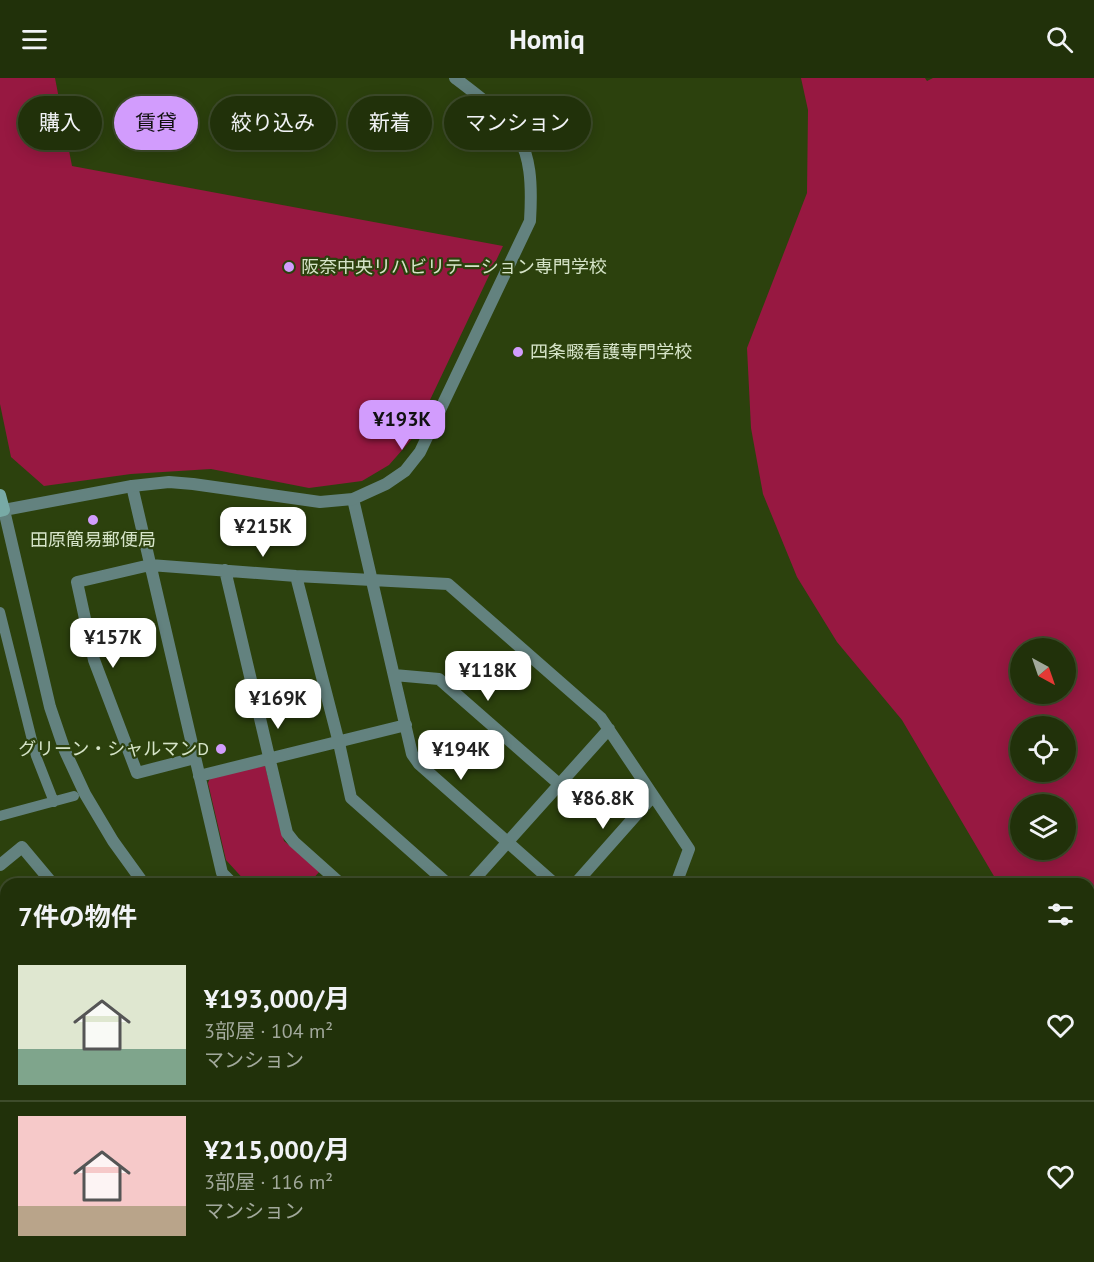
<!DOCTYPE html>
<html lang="ja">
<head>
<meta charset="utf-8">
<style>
  body { margin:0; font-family:"PT Sans","Noto Sans JP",sans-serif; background:#293913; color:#f1f3f6; height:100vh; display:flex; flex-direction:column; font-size:22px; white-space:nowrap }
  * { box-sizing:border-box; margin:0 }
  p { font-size:20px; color:#a2a99c }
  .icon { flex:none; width:33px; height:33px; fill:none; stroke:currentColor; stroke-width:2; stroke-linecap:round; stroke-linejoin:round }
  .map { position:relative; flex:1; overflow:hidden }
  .sheet { position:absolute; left:0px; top:800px; width:1095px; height:386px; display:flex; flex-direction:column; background:#21310a; border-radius:18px 18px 0 0; box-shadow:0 3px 15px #0003,0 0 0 2px #3e4c2b }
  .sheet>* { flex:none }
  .banner { position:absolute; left:18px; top:18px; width:600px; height:54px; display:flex; gap:12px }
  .needle { width:39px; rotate:140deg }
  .controls { position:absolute; left:1010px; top:560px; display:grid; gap:12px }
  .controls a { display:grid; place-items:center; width:66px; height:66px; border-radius:50%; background:#21310a; box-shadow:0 3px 15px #0003,0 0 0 2px #3e4c2b; font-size:30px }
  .price { position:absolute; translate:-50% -51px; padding:0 14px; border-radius:12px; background:#fff; color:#222; font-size:20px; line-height:39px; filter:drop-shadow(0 2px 3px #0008) }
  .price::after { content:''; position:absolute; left:50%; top:36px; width:18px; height:14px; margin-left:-9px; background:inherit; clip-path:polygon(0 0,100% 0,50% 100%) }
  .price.selected { background:#d29cfd; color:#111 }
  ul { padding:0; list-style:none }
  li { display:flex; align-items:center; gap:18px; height:150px; padding:0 18px }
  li+li { border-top:2px solid #3e4c2b }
  li span { display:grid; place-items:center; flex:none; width:168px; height:120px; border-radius:0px; color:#555 }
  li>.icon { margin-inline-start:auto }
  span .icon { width:72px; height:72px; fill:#fffc; stroke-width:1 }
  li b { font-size:26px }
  h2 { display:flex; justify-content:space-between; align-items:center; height:72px; padding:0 18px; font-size:26px }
  .chip { padding:0 21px; border-radius:27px; background:#21310a; box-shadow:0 3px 15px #0003,0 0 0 2px #3e4c2b; font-size:21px; line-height:54px }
  .chip.selected { background:#d29cfd; color:#111 }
  header { display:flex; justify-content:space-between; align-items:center; height:78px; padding:0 18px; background:#21310a; font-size:27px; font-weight:700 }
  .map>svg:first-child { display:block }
</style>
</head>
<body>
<header><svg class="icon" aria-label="menu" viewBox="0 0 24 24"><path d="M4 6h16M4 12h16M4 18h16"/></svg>Homiq<svg class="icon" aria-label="search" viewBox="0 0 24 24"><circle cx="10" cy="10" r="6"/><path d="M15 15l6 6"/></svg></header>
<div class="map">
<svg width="1094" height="1184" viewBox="0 0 1094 1184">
  <rect width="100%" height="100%" fill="#2c410d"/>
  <!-- green -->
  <path fill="#971841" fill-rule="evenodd" d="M0 0H55L72 88 503 168 411 362 389 387 362 403 309 410 211 391 131 396 44 408 11 379 0 326Z
    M801 0H925L927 3 933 0H1094V954L1089 947V806L998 805 902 642 837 564 797 499 763 416 751 350 747 270 807 115 808 32ZM1020 570H1065V615H1020ZM1020 648H1065V693H1020ZM1020 726H1065V771H1020Z
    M265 688 284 763 320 793 309 805H247L226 782 208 705 211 698Z
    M45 1179H106L110 1184H45Z"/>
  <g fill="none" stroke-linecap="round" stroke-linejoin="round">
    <!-- river -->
    <path stroke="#547b15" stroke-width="22" d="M1089 922 1094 909
      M990 1184 995 1179"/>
    <!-- service -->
    <path stroke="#63827f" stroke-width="8" d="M851 1184 856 1179"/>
    <!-- pedestrian -->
    <path stroke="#63827f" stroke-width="10" d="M0 534 36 678 54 724
      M0 738 74 718
      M0 1113 6 1121
      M42 1179 43 1184"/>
    <!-- minor -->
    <path stroke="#63827f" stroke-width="12" d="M132 408 222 795 233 806
      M353 421 412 676 419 686 555 806
      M225 492 287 755 294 764 341 806
      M296 498 339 665 351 720 448 806
      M394 597 439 601 559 706
      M195 680 137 695 94 582 77 504 150 487 296 498 448 506 601 640 689 771 676 806
      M199 698 406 647
      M0 787 22 769 53 806
      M470 806 609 651
      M575 806 653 718
      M0 889 6 884
      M0 992 6 987
      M1089 1022 1094 1018
      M0 1043 6 1051
      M111 1179 115 1184
      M432 1179 437 1184
      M124 1184 130 1179
      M241 1184 247 1179
      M356 1184 362 1179
      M1052 1184V1179"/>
    <!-- tertiary -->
    <path stroke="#63827f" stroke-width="12" d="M144 806 113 763 85 716 65 673 50 629 4 432 132 408 169 404 193 406 320 424 353 421 386 406 405 393 420 374 530 143C535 60 518 48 455 0
      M555 1179 559 1184"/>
    <!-- secondary -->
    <path stroke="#78aaa6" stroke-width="12" d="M0 417 4 432 0 433"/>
  </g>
  <!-- markers -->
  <g fill="#d29cfd" stroke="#2c410d" stroke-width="2">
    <circle cx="289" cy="189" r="6"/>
    <circle cx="518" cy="274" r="6"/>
    <circle cx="93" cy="442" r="6"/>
    <circle cx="221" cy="671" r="6"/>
  </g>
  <g text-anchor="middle" stroke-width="4.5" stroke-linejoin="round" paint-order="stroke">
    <!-- poi labels -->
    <g font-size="18" fill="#d6e4c8" stroke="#2c410d" text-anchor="start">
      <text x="301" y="195">阪奈中央リハビリテーション専門学校</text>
      <text x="530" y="280">四条畷看護専門学校</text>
      <text x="93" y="468" text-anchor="middle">田原簡易郵便局</text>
      <text x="209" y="677" text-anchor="end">グリーン・シャルマンD</text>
    </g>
  </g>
</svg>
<div class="controls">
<a><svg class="needle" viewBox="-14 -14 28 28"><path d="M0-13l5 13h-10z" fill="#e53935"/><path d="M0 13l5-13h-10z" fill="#a2a99c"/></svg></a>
<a><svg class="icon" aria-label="locate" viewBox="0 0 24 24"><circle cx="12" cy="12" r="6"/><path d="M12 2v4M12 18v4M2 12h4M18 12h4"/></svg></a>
<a><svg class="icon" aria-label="layers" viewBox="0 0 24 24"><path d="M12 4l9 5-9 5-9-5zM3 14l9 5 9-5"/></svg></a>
</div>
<b class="price selected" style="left:402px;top:373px">¥193K</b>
<b class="price" style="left:263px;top:480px">¥215K</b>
<b class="price" style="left:113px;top:591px">¥157K</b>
<b class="price" style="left:488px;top:624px">¥118K</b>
<b class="price" style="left:278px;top:652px">¥169K</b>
<b class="price" style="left:461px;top:703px">¥194K</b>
<b class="price" style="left:603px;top:752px">¥86.8K</b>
<div class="banner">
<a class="chip">購入</a>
<a class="chip selected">賃貸</a>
<a class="chip">絞り込み</a>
<a class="chip">新着</a>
<a class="chip">マンション</a>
</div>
<section class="sheet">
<h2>7件の物件<svg class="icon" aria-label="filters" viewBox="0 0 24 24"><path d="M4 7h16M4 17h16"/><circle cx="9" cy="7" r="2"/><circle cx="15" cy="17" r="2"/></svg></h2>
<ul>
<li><span style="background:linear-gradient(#dfe7d0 70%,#7fa58c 0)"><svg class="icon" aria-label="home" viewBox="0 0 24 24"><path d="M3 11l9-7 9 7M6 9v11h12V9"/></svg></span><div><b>¥193,000/月</b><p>3部屋 · 104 m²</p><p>マンション</p></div><svg class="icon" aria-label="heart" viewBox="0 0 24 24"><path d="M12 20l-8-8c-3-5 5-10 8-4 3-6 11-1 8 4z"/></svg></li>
<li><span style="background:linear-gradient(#f6c9c9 75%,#b9a48a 0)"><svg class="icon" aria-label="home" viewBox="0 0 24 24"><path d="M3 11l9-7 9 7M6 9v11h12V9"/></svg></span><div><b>¥215,000/月</b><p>3部屋 · 116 m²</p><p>マンション</p></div><svg class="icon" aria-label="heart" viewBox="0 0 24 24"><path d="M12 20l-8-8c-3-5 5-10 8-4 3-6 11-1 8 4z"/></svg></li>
</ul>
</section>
</div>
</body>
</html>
